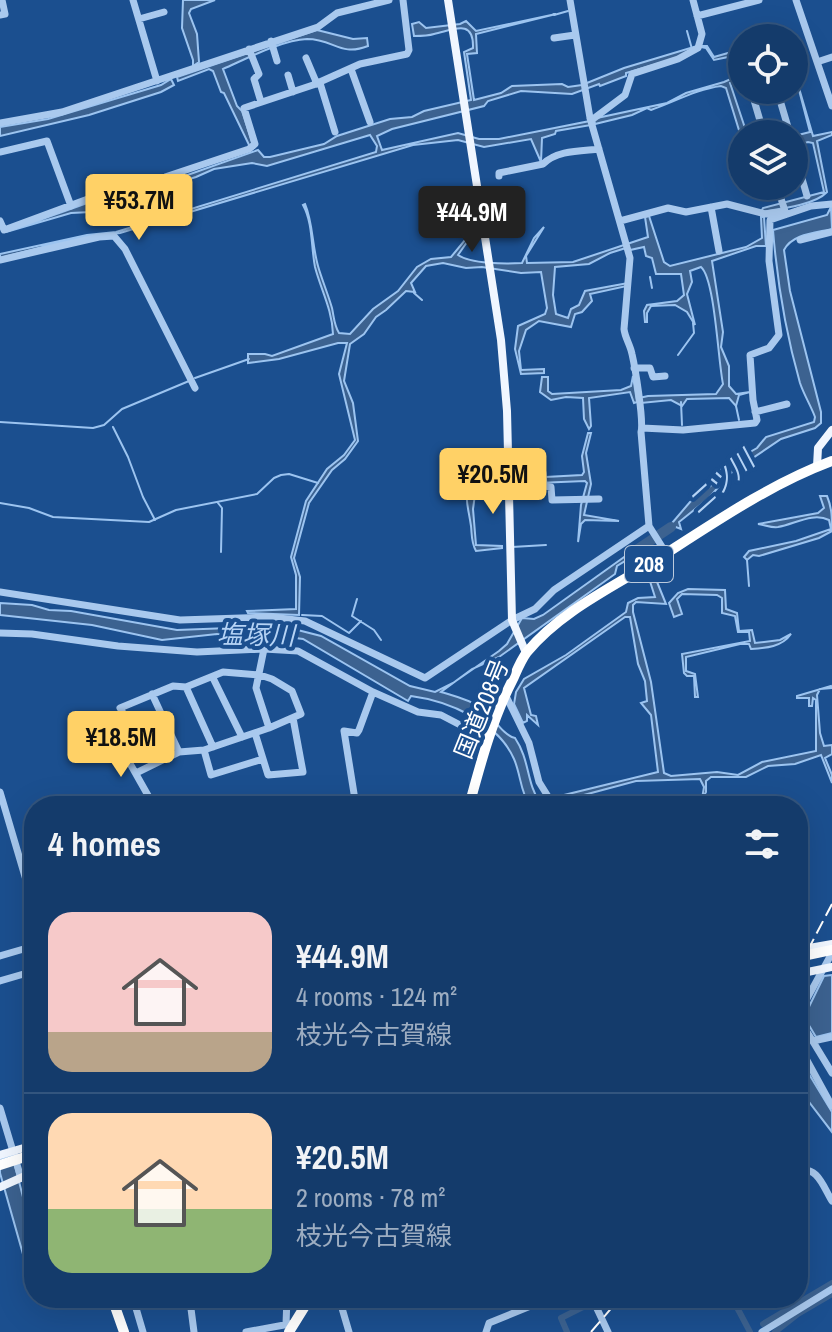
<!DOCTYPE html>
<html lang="en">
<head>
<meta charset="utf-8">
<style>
  body { margin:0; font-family:"Archivo Narrow","Noto Sans JP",sans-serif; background:#1d4271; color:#f1f3f6; height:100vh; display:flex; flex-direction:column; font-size:30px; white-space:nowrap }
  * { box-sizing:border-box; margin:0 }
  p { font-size:26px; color:#9dadc1 }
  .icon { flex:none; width:44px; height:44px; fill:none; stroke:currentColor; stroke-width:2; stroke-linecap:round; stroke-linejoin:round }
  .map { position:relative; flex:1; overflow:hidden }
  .sheet { position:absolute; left:24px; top:796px; width:784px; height:512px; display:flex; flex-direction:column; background:#143b6b; border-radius:32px; box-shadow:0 8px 32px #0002,0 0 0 2px #33557e }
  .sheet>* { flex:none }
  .fabs { position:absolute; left:728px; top:24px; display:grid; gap:16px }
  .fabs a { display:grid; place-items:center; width:80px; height:80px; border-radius:50%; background:#143b6b; box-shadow:0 8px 32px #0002,0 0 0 2px #33557e; font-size:40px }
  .price { position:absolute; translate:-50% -68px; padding:0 18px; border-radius:8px; background:#ffd166; color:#111; font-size:26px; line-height:52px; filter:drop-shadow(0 2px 4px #0008) }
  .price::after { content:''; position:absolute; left:50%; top:48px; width:24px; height:18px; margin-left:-12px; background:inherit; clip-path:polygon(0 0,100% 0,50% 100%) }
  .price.selected { background:#222; color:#fff }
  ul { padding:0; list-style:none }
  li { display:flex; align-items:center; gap:24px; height:200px; padding:0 24px }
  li+li { border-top:2px solid #33557e }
  li span { display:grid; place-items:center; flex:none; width:224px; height:160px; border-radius:24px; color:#555 }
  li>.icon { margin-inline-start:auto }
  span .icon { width:96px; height:96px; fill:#fffc; stroke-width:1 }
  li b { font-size:34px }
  h2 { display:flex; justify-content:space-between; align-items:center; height:96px; padding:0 24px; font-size:34px }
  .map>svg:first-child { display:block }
</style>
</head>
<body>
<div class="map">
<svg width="832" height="1332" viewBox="0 0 832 1332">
  <rect width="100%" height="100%" fill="#1b4f8f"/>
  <!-- water -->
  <path fill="#3c6290" stroke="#9cc4f0" stroke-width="2" d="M183 0H215L191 9 189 13 197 34 199 62 193 66V60L182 28Z
    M556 14 476 34 477 53 467 54 474 100 501 93 512 86 562 84 568 87 582 85 624 68 697 46H707L714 57 742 49 735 55 739 77 730 83 747 134H742V140L726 88 721 86C697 89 674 102 651 110L647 108 632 115 595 124 594 120 597 118 667 103 686 93 724 82 738 76 733 56 714 60 706 48 701 47 684 56 626 73V76L600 86 599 84 572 94 521 91 488 101 484 106 392 129 377 136 382 150 458 133 479 139H499L590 121 591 125 556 131 555 134 542 138 541 162 531 139 484 147 458 140 413 145 120 233 73 239 0 258V254L87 235 116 232 376 152 377 146 370 135 267 166 252 163 214 169 196 177 116 201 91 212 71 213 6 232 90 202 165 183 258 150 264 157H270L324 144 337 136 390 119 412 117 424 111 471 100 464 52 473 48C474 18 453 30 434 34 428 36 420 36 414 36L412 24 419 22 426 28 460 24 466 21 476 31Z
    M317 30 353 39 367 38 368 46C340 57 334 39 307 39 282 40 246 59 223 69L237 106 242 111 254 148 251 149 224 93 221 92 213 71 209 69 178 81 177 77Z
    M794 71 813 136 832 132V135L817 141 827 192C815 205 780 209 761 212L763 208 824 192 813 143 808 142 794 146V136L810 132Z
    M171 79 174 85 161 92 89 115 0 136V127L48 119 161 85Z
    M305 204C313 223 312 245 318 266 322 280 328 294 332 308 334 317 334 325 339 333L350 334 373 309 398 291 417 267 431 259 451 257 470 234 471 217 472 235 458 255C471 264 506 264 522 263L534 238 544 227 526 256 527 263 573 262 648 237 645 217 649 216 664 262 670 266 746 247 762 238 761 217H764L766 246H756L712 261 723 332 721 347 729 366V386L736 394 750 392 739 395 736 406 729 398 687 399 682 406 671 400 641 403 639 398 648 396 716 394 723 384C718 361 715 279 701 267L690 271 692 282 687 294 695 325 687 312 675 305 651 306 647 313V322H645L644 311 647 305 677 301 684 295 681 274H656L652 258 646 256 644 247 630 250 629 247 610 253 589 264 555 267 553 295 556 314 568 318 571 309 579 305 585 291 628 283 627 286 590 294 592 301 582 312 575 314 571 327 539 321 526 330 519 351 521 370 544 369V373L521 374 515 349 518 326 545 314 547 308 541 272 521 273 482 267 466 268 443 263 426 266 411 283 415 292 406 291 386 310 376 317 364 334 350 344 344 381 353 403 358 441 345 459 332 470 309 503 294 558 300 577 299 615 248 613 247 611 296 609V575L291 557 306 501 327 469 344 455 355 440 339 374 347 343H338L279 359 248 363V354H265L272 356 333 334C332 309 321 290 315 267 311 247 313 223 303 205Z
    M831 207 832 229C815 233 792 234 784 250L790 291 821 412V423L815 428 781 439 735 470 722 480 721 484 709 498 679 522 681 529 676 527 661 536 690 502 717 481 722 468 757 448 766 437 814 422 815 417C811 406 804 395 800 383 786 334 777 280 773 230L827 215Z
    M633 376 637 402 634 403 630 392 589 398 591 426 589 429 584 419 583 398 566 397 551 400 540 392 542 377H548V391L552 394 621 390 631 386Z
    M588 433H591L586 453 591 484 584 515 619 521 585 520 581 524 578 542 581 505 587 483 585 481 537 483 526 488 517 484 479 485 476 487 473 509 476 545 502 546V548L476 551C471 542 472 535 471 526 468 506 465 502 468 481L478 478 492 480 582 475 584 472 582 456Z
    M820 496H827C832 508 832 518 832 531L819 538 759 556 753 555 747 560 744 557 749 551 796 541 831 529 829 520C813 512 795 524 778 527 771 528 766 525 758 524L818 513 824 508Z
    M648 540 650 544 646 547 645 557 639 560 635 555 617 566 615 574 499 657 472 669 441 692C454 696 468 699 482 708 493 716 502 735 515 738 530 760 526 782 540 803H548L550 806H530C520 791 521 775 514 759 498 722 449 701 411 696L408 701 303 639 280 636 235 637 217 634 162 640 92 625 0 615V603L32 605 49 610 71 611 177 630 282 626 321 636 410 686 435 692 453 683 499 651 507 644 522 618 534 619 543 615Z
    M653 572 666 604 636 602 633 605V612L651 682 664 773 671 776 717 772 738 775 762 762 816 751V700L813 698 812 706H809V698H797V696L831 686 832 688 820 689 817 695 820 733 824 746 832 745V754L825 758 832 775V783L821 755 795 764 768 766 746 777H711L706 781V792L702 799 704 787 700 779 636 781 569 799 559 806 555 799 560 796 658 772 651 715 641 703 647 701 645 681 638 664 630 617H625L524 688 531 715 536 716 538 725 527 715V721L523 723 514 704 516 692 524 679 566 655 626 612 628 603 638 598 655 597 648 575Z
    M688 589 725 590 726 609 737 613 739 631 752 630 755 643 780 640 791 634C782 647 766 648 751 649L749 644H740L686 657V671L695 674 698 697H695L694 676H687L684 673 682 654 750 641 749 632H738L735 616 722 613V598L717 595 682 594 677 599 682 614 674 617 669 603 678 593Z
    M832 975V1033L816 1037 804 1017 824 976Z
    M798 1056 832 1112V1132L806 1098 798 1082Z
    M10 1156 13 1158 34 1240V1293L0 1173V1159Z"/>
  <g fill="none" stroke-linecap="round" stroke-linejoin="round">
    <!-- stream -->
    <path stroke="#9cc4f0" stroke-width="2" d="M554 15 568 11
      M687 31 692 49
      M650 277 652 288
      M414 293 422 300
      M678 355 694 333 693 323
      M195 378 249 359
      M681 402 682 425
      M736 406 739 420
      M0 422 93 428 104 425 122 409 189 381
      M113 427 128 457 143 497 155 520
      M0 503 29 508 53 517 149 522 176 510 257 494 274 478 281 475 289 474 318 483
      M218 503 222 508 221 552
      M512 547 546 545
      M747 560 749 586
      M357 599 352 616 374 630 381 640
      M302 615 322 616 349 633 361 621"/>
    <!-- canal -->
    <path stroke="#3c6290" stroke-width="6" d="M732 1298 750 1332
      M763 1324 832 1283
      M567 1332 561 1318 583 1307
      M775 1332 798 1314 832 1294"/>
    <!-- river -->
    <path stroke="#3c6290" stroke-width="10" d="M638 549 671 527"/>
    <!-- minor -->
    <path stroke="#a9c9ee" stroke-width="7" d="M133 0 157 81
      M570 0 590 118 630 258 624 329C625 338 630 344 632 354 635 367 644 421 641 432L649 526 666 553
      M796 0 832 106
      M0 15 5 14 2 0
      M697 16 759 0
      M139 19 164 12
      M554 38 575 35
      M271 41 277 61
      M249 49 259 74 254 79 261 102
      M306 58 317 84
      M817 62 832 57
      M351 69 370 122
      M288 75 293 92
      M320 83 335 132
      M751 90 764 134
      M777 90 790 134
      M590 118 593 119 625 95 632 74 678 59 698 48 702 34 693 0
      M0 123 62 112 318 27 337 13 389 0
      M794 151 807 196
      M0 152 47 141 71 206
      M499 176V173L543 164C557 150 581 151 599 149
      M777 186 785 211
      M711 207 719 251
      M0 221 4 230 96 196 165 177 249 149 255 144 244 108 313 85 360 64 407 54 409 50 403 0
      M620 221 668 208 686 212 727 204 765 214 781 212
      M800 240 832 232
      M0 260 99 237 114 236 125 249 195 388
      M634 368H650L653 377 665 376
      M755 412 787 404
      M642 428 683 430 755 423 757 420 753 400 750 355 769 348 779 335 769 261 770 220 811 206 832 204
      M508 472 543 473 544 486 551 487 552 500 599 499
      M0 592 180 620 270 617 305 621 425 678 512 620 535 609 554 590 649 526
      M0 633 32 634 118 646 197 652 264 649 298 651 373 692 418 712 441 715 487 739
      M213 678 242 737
      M186 687 213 747
      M152 694 179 752
      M505 694 529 743 539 782 554 806
      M255 733 268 775 303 772 293 718
      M115 737 154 806
      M204 750 211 775 263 759
      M154 764 120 708 173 686 186 687 223 672 260 675 272 679 292 691 301 714 269 728
      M136 773 179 752 204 750 269 728 256 688 264 649
      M0 792 34 907
      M171 806 190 798 192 806
      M356 806 344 731 357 733 359 730 373 692
      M0 956 34 946
      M0 981 34 971
      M798 1015 832 953
      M798 1017 832 1073
      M813 1041 832 1037
      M798 1044 832 1106
      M0 1108 21 1178
      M798 1171C817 1165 823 1186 832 1201
      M133 1298 143 1332
      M339 1298 349 1332
      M592 1298 608 1332
      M286 1324 287 1298
      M194 1332 190 1301 200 1298
      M246 1332 295 1323
      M486 1332 489 1323 533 1305 538 1298
      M762 1332 832 1289"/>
    <!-- major -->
    <path stroke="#f0f6ff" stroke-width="8" d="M448 0 501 340 507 411 512 620 526 653
      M817 466 818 448 832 430
      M798 950 832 944
      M798 974 832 967
      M0 1155 34 1145
      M0 1187 34 1172"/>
    <!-- highway -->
    <path stroke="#fff" stroke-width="10" d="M469 806C481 762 492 720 513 679 517 670 521 660 527 652 561 611 613 587 656 560 712 524 770 484 832 461
      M798 957 832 950
      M0 1165 34 1154
      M112 1298 124 1332
      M289 1332 310 1298"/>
    <!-- rail -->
    <path stroke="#fff" stroke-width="2" stroke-dasharray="14 6" stroke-linecap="butt" d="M798 969 832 904
      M591 1332 620 1298"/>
  </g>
  <g text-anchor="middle" stroke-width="8" stroke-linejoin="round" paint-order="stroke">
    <!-- shield labels -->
    <rect fill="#1b4f8f" stroke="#bbcadd" stroke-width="2" x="625" y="546" width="48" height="36" rx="6"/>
    <g font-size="22" font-weight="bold" fill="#fff">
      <text x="649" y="572">208</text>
    </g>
    <!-- street labels -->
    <g font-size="24" fill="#fff" stroke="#1b4f8f">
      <text transform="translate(482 709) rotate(-68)" y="8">国道208号</text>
    </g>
    <!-- water labels -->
    <g font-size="26" font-style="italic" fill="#b5d3f5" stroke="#1b4f8f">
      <text transform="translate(721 482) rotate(-42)" y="9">二ツ川</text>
      <text transform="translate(256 635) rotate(1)" y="9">塩塚川</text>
    </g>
  </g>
</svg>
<div class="fabs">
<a><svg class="icon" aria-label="locate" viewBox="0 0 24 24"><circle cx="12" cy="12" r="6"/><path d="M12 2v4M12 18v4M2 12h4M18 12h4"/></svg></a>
<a><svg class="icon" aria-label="layers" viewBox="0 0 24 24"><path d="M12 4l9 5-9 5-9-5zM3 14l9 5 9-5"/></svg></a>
</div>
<b class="price" style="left:139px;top:242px">¥53.7M</b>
<b class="price selected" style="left:472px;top:254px">¥44.9M</b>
<b class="price" style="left:493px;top:516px">¥20.5M</b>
<b class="price" style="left:121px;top:779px">¥18.5M</b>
<section class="sheet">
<h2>4 homes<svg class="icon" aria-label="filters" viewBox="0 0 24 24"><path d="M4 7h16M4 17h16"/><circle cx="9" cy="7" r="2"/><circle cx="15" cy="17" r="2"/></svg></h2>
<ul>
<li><span style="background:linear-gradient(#f6c9c9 75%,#b9a48a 0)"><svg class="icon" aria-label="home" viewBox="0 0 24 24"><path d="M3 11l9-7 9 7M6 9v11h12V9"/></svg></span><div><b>¥44.9M</b><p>4 rooms · 124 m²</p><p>枝光今古賀線</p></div></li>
<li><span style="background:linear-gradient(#ffd9b3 60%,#8fb573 0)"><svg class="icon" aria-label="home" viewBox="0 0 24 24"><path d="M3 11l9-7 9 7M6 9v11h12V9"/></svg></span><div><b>¥20.5M</b><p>2 rooms · 78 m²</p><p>枝光今古賀線</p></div></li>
</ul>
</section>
</div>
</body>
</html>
